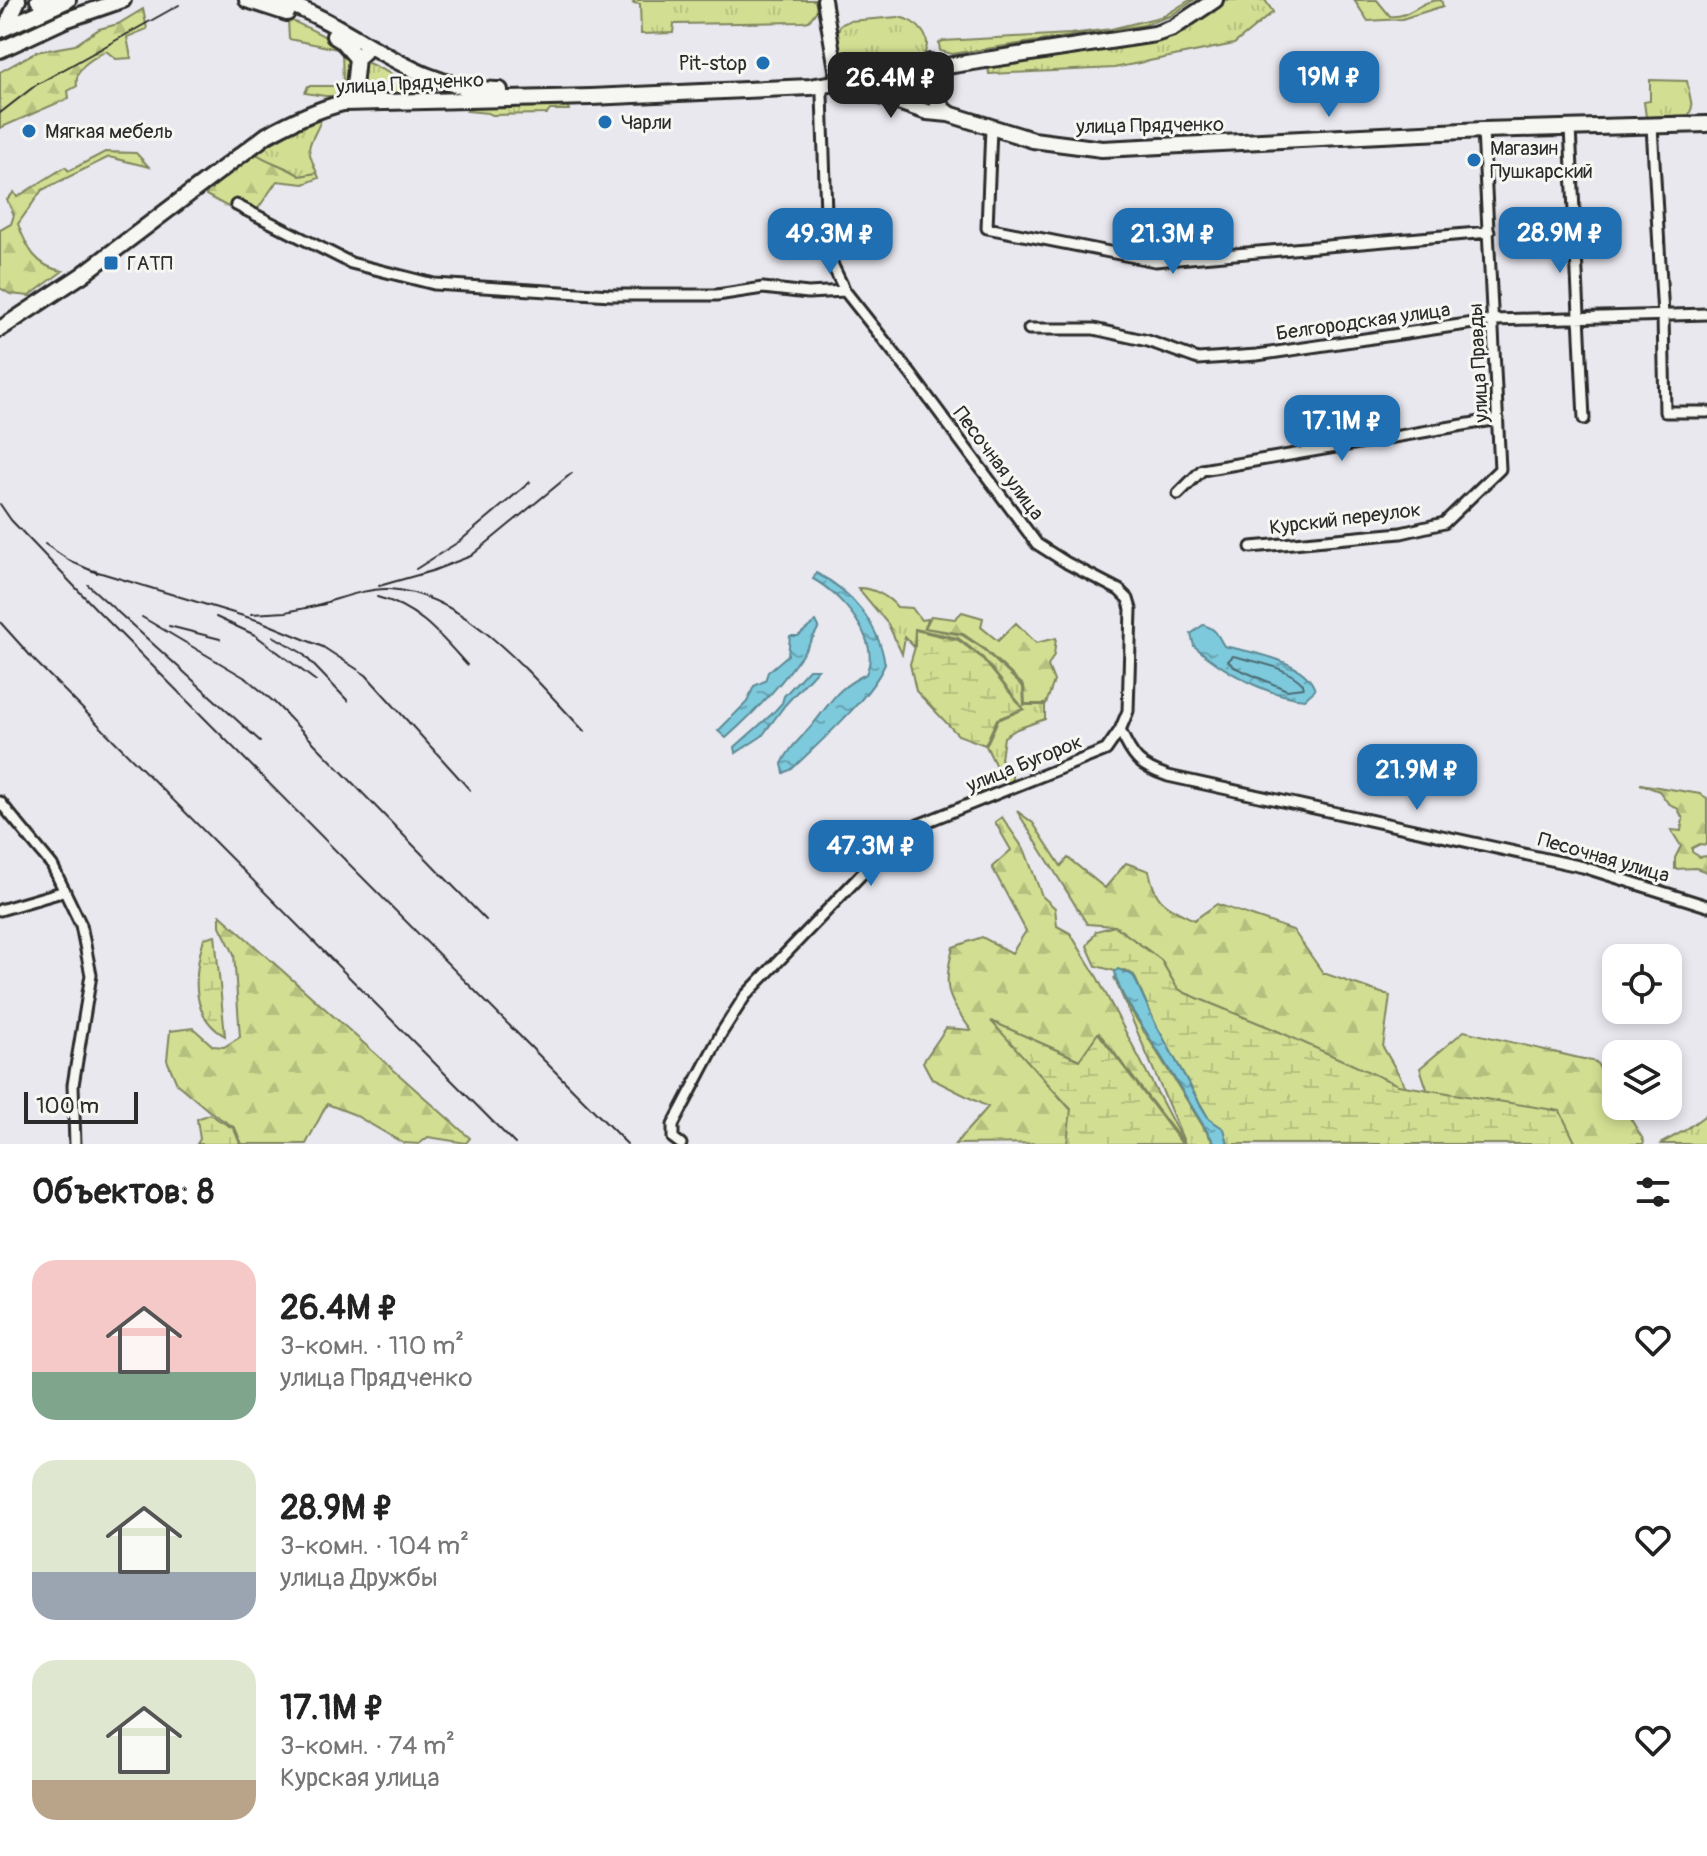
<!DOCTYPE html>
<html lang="ru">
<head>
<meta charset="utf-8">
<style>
  body { margin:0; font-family:Pangolin,sans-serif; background:#f2f2f2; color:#222; height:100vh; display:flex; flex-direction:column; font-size:30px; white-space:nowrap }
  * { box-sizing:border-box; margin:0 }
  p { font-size:26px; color:#767676 }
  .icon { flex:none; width:44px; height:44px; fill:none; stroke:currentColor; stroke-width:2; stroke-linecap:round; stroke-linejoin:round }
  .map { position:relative; height:1144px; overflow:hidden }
  .side { display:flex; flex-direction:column; background:#fff; flex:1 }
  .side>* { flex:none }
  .fabs { position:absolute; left:1602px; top:944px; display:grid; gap:16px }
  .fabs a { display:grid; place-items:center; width:80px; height:80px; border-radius:16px; background:#fff; box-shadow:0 4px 12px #0003; font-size:40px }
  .scale { position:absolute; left:24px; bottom:20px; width:114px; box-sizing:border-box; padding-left:8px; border:4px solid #2b2b2b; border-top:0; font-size:22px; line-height:28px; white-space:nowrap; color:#2b2b2b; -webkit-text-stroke:6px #f6f6f2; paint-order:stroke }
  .price { position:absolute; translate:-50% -68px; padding:0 18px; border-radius:16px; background:#1f6fb2; color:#fff; font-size:26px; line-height:52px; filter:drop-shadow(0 2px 4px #0008) }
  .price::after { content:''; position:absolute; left:50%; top:48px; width:24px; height:18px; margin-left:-12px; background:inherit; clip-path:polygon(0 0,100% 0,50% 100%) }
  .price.current { background:#222; color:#fff }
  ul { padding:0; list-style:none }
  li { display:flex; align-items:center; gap:24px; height:200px; padding:0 32px }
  li span { display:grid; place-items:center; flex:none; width:224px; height:160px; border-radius:24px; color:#555 }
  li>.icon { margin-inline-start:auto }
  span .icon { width:96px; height:96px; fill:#fffc; stroke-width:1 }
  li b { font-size:34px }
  h2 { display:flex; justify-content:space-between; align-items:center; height:96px; padding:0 32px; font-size:34px }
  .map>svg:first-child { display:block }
</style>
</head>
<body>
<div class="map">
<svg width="1707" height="1144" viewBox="0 0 1707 1144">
  <defs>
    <pattern id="grass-tufts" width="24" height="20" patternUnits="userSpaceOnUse" patternTransform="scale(2)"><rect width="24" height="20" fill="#d2df92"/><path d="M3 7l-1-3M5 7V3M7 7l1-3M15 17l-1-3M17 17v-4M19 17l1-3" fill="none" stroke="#b4c07e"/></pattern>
    <pattern id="forest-firs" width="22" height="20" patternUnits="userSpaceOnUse" patternTransform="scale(2)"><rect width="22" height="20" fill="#d2df92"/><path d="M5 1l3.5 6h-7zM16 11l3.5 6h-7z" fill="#b4c07e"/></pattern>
    <pattern id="wetland-marsh" width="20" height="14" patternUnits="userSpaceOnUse" patternTransform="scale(2)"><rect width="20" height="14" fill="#d2df92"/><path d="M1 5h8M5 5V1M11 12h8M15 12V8" fill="none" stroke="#b4c07e"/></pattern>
    <pattern id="water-ripples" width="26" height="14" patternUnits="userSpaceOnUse" patternTransform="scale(2)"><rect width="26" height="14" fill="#7ecadd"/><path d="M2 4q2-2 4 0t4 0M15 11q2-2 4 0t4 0" fill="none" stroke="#67a4b3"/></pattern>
  </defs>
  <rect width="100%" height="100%" fill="#e9e8ef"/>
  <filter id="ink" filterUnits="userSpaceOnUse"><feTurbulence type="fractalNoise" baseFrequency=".0125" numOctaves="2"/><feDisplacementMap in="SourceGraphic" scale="16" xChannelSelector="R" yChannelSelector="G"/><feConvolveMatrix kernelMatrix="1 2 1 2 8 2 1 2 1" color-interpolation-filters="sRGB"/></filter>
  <g filter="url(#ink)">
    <!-- grass -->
    <path fill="url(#grass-tufts)" stroke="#7e855e" stroke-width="2" d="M635 0H815L817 10 809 21 803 22 674 24 673 33 641 34 640 4 633 3Z
      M1190 0H1194L1170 16 1144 25 952 54 940 51 939 43 943 41 1070 34 1111 29 1164 16Z
      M1224 0H1265L1273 12 1234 44 1114 68 989 74 988 66 1157 39 1194 22Z
      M1354 0H1377L1390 16C1412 18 1418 0 1441 0L1443 6 1402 19 1368 21Z
      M898 17C917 20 937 39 921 58L855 68 844 63 837 36 840 25 849 21Z
      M288 19C311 29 335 39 352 58L348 86 340 96H325L305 93 308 86H343L342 50 289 39Z
      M366 62 432 93 431 96H366L358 87 362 64Z
      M1650 80 1687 81 1692 107 1689 115 1646 117 1644 102 1650 101Z
      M567 103 569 110H550L547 114 492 115 488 113 467 111 473 105Z
      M321 120C310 148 303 141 317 173L300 176C286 166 269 163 255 153L297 129Z
      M858 588C873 588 888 596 897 607L912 608 921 620 928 619 925 628 962 635 982 648 1023 687 1024 705H1045V719L1017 729 1004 737 1001 759 1012 771V784L1005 785 986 746 998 720 1024 709 983 658 958 638 915 629 914 647 905 637 902 654 888 624Z
      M1707 1114V1144H1660L1684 1131Z"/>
    <!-- forest -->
    <path fill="url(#forest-firs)" stroke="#7e855e" stroke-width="2" d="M143 9 147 29 127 37 131 58 116 59 106 51C92 59 74 67 77 86L68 91 69 98 0 128V72L36 52 75 45 99 29 118 24Z
      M105 152 136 153 149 167 109 157 42 190 18 224C27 248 36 267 63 271L29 296 10 294 0 288V230L11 224 14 215 7 200 14 192 17 197 65 167 69 171Z
      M255 153C269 163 286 166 300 176L317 173 319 178 304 184 277 181 257 210 236 199 228 207 206 195 208 189Z
      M962 612 983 618 981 627 998 641 1016 623 1036 643 1056 638 1054 655 1048 666 1054 681 1046 704H1025L1024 686 982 647 963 634 925 628 931 616 955 619Z
      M1640 784 1700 794 1707 798V845L1700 844 1692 848V852L1700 857 1707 856V872L1696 868 1675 869V858L1681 846 1671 830 1681 831 1683 819 1678 809 1668 803 1659 791Z
      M1017 811 1033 823 1061 866 1068 858 1105 888 1126 863 1149 871C1156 905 1165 905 1194 920L1217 904 1293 930 1323 973 1390 996 1383 1047 1410 1094 1428 1092 1420 1068 1464 1031 1596 1062 1616 1095V1106H1623L1644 1141 1643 1144H1370L1273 1029 1185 993 1177 988 1161 960 1115 926 1087 924Z
      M1002 817 1025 851 1042 896 1055 908 1057 926 1070 933 1097 977 1184 1144 1099 1033 1080 1060 993 1022 1071 1110 1069 1143 955 1144 988 1107 932 1079 923 1062 946 1028 971 1030C946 996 943 989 953 947L982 937 1012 953 1026 931 992 867 1011 850 995 822Z
      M220 915 470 1138 466 1143 428 1137 419 1144 403 1143 353 1114 327 1104 306 1144H242L235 1128 209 1111 177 1084 167 1060 170 1031 193 1028 213 1046 224 1047 240 1037 234 954 220 926Z"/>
    <!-- wetland -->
    <path fill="url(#wetland-marsh)" stroke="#7e855e" stroke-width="2" d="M915 630 958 640 982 658 1023 709 997 719 985 745 958 735 916 691 910 664 915 647Z
      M1115 926 1161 960 1177 988 1185 993 1273 1029 1398 1085 1560 1111 1576 1144H1228L1224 1129 1209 1119 1156 1025 1134 975 1125 970 1115 971 1096 966 1087 946 1096 931Z
      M215 935 225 1036C189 1016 194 972 204 938Z
      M1114 977 1124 999 1214 1144H1185Z
      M991 1021 1079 1060 1098 1033 1182 1144H1067L1071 1109Z
      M209 1114 234 1129 240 1144H197L200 1139 197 1119Z"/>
    <!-- water -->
    <path fill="url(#water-ripples)" stroke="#5d8a96" stroke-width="2" d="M816 573C852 591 878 623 885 664 871 697 819 743 792 769L784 773 782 764C789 747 803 737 814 723 834 698 836 689 866 674 882 640 841 594 813 579Z
      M816 621 819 627C796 669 761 707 726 738L718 731 747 702 754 686 765 681 768 672 788 655 790 636H798Z
      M1203 625C1217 629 1217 635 1224 646 1250 652 1306 660 1315 690L1305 699C1266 696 1223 671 1194 646L1191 634Z
      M809 669H818L785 705 762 736 736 753 735 747 772 714 782 703 784 696Z
      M1118 969 1133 975 1156 1025 1201 1106 1209 1119 1224 1129 1228 1144H1215C1191 1105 1167 1066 1143 1027 1132 1009 1118 992 1115 972Z"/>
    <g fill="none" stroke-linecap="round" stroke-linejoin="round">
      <!-- shore -->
      <path stroke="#4c6b72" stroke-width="2" d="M1233 656C1257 662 1285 666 1303 684V688L1287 690 1234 667 1228 661Z"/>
      <!-- minor casing -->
      <g stroke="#2b2b2b" stroke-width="15">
        <path id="minor" d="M824 84 822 85V95L827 243 833 266 845 291
          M1652 126 1663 316 1665 412H1707
          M991 128 987 228 1155 261 1489 232
          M1570 128 1584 419
          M236 205 351 263 434 284 611 295H717L763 288 808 293 845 291 910 373 1037 544 1067 563 1119 590 1128 599 1131 609 1128 711 1120 730 1106 750 903 831 745 996 722 1032 673 1125V1138L681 1144
          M1029 329H1094L1148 341 1198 359 1257 355 1494 320 1707 314
          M1178 494 1202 470 1498 419
          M1251 547 1401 533 1444 523 1500 469 1483 130
          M1120 730C1133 759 1139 766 1168 776L1583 867 1707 906
          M0 802 52 865 81 925 91 975 73 1085 75 1144
          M0 910 65 891"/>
      </g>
      <!-- tertiary casing -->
      <g stroke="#2b2b2b" stroke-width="18">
        <path id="tertiary" d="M824 0 837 75"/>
      </g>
      <!-- secondary casing -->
      <g stroke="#2b2b2b" stroke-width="20">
        <path id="secondary" d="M38 0 45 4 58 3
          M6 27 18 0
          M930 62C932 84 930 100 949 114
          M837 75 843 83 927 112 949 114 1033 140 1102 149 1483 130 1707 124"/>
      </g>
      <!-- primary casing -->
      <g stroke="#2b2b2b" stroke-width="20">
        <path id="primary" d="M247 0 287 13
          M277 0C355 24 413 92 500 90
          M0 30 68 0
          M334 36 342 41 357 58
          M0 50 65 20 123 0
          M343 103 354 87 357 58 364 52
          M0 329 82 275 267 135C292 121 315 110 343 103L591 97 810 87 1155 34 1173 28 1215 0"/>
      </g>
      <!-- minor -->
      <use href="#minor" stroke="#f6f6f2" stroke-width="9"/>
      <!-- tertiary -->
      <use href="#tertiary" stroke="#f6f6f2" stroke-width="12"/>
      <!-- secondary -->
      <use href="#secondary" stroke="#f6f6f2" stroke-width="14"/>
      <!-- primary -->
      <use href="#primary" stroke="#f6f6f2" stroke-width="14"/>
      <!-- rail -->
      <path stroke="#2b2b2b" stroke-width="2" d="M0 113 36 85 179 5
        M0 504 11 520 98 611 627 1144
        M45 544 70 561 97 573
        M88 569 260 621 323 647 366 675 470 790
        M416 569 460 541 530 482
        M88 585 260 741
        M379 586 432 571 471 556 572 473
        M377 597C418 607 440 635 467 665
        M317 605C340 599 365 588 389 589 468 594 533 678 584 731
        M251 614 286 612 325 604
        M142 617 247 679 274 702 486 920
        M216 617 255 635 316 681
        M0 622 36 662 515 1144
        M169 626 220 639
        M273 636 302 653 348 701"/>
    </g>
  </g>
  <!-- markers -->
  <g fill="#1f6fb2" stroke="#f6f6f2" stroke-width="3">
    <circle cx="763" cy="63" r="8"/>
    <circle cx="605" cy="122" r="8"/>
    <circle cx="29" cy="131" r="8"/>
    <circle cx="1474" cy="160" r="8"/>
    <rect x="103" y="255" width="16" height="16" rx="4"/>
  </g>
  <g text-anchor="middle" stroke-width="6" stroke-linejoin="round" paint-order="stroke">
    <!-- poi labels -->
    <g font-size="20" fill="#2b2b2b" stroke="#f6f6f2" text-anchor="start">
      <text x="747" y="70" text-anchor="end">Pit-stop</text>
      <text x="621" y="129">Чарли</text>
      <text x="45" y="138">Мягкая мебель</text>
      <text x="1490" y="155">Магазин<tspan x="1490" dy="23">Пушкарский</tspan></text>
      <text x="127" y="270">ГАТП</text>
    </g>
    <!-- street labels -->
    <g font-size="20" fill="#2b2b2b" stroke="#f6f6f2">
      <text transform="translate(410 83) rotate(-3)" y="7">улица Прядченко</text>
      <text transform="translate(1150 125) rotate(-1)" y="7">улица Прядченко</text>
      <text transform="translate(1363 321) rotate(-8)" y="7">Белгородская улица</text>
      <text transform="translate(1478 363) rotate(-93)" y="7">улица Правды</text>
      <text transform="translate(999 463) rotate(53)" y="7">Песочная улица</text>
      <text transform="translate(1345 518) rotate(-7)" y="7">Курский переулок</text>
      <text transform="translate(1024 763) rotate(-22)" y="7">улица Бугорок</text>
      <text transform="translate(1604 857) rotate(16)" y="7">Песочная улица</text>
    </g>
  </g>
</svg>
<div class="fabs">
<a><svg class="icon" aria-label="locate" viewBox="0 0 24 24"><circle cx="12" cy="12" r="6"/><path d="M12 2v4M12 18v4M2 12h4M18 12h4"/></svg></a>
<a><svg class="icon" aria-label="layers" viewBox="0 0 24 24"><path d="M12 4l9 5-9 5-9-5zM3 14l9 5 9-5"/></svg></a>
</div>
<div class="scale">100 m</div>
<b class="price" style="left:1329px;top:119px">19M ₽</b>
<b class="price current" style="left:891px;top:120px">26.4M ₽</b>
<b class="price" style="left:1560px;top:275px">28.9M ₽</b>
<b class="price" style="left:830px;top:276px">49.3M ₽</b>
<b class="price" style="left:1173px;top:276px">21.3M ₽</b>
<b class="price" style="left:1342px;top:463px">17.1M ₽</b>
<b class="price" style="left:1417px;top:812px">21.9M ₽</b>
<b class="price" style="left:871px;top:888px">47.3M ₽</b>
</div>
<section class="side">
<h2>Объектов: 8<svg class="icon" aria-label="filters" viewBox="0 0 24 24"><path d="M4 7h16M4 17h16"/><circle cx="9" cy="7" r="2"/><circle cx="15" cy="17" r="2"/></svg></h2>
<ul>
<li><span style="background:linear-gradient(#f6c9c9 70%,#7fa58c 0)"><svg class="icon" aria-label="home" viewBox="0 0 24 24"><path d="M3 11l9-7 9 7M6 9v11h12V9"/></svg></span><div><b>26.4M ₽</b><p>3-комн. · 110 m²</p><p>улица Прядченко</p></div><svg class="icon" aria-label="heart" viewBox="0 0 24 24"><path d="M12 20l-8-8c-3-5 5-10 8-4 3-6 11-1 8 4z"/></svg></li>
<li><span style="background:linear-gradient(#dfe7d0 70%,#9aa5b1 0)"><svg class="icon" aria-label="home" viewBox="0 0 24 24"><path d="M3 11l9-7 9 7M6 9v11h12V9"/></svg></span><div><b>28.9M ₽</b><p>3-комн. · 104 m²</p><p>улица Дружбы</p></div><svg class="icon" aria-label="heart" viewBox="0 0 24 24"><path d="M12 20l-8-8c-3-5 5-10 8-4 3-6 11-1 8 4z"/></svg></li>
<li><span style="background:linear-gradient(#dfe7d0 75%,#b9a48a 0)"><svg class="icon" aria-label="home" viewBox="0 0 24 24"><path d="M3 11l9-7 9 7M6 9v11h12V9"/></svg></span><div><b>17.1M ₽</b><p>3-комн. · 74 m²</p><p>Курская улица</p></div><svg class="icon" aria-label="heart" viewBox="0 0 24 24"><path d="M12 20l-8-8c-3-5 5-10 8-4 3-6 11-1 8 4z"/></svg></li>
</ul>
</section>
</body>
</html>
